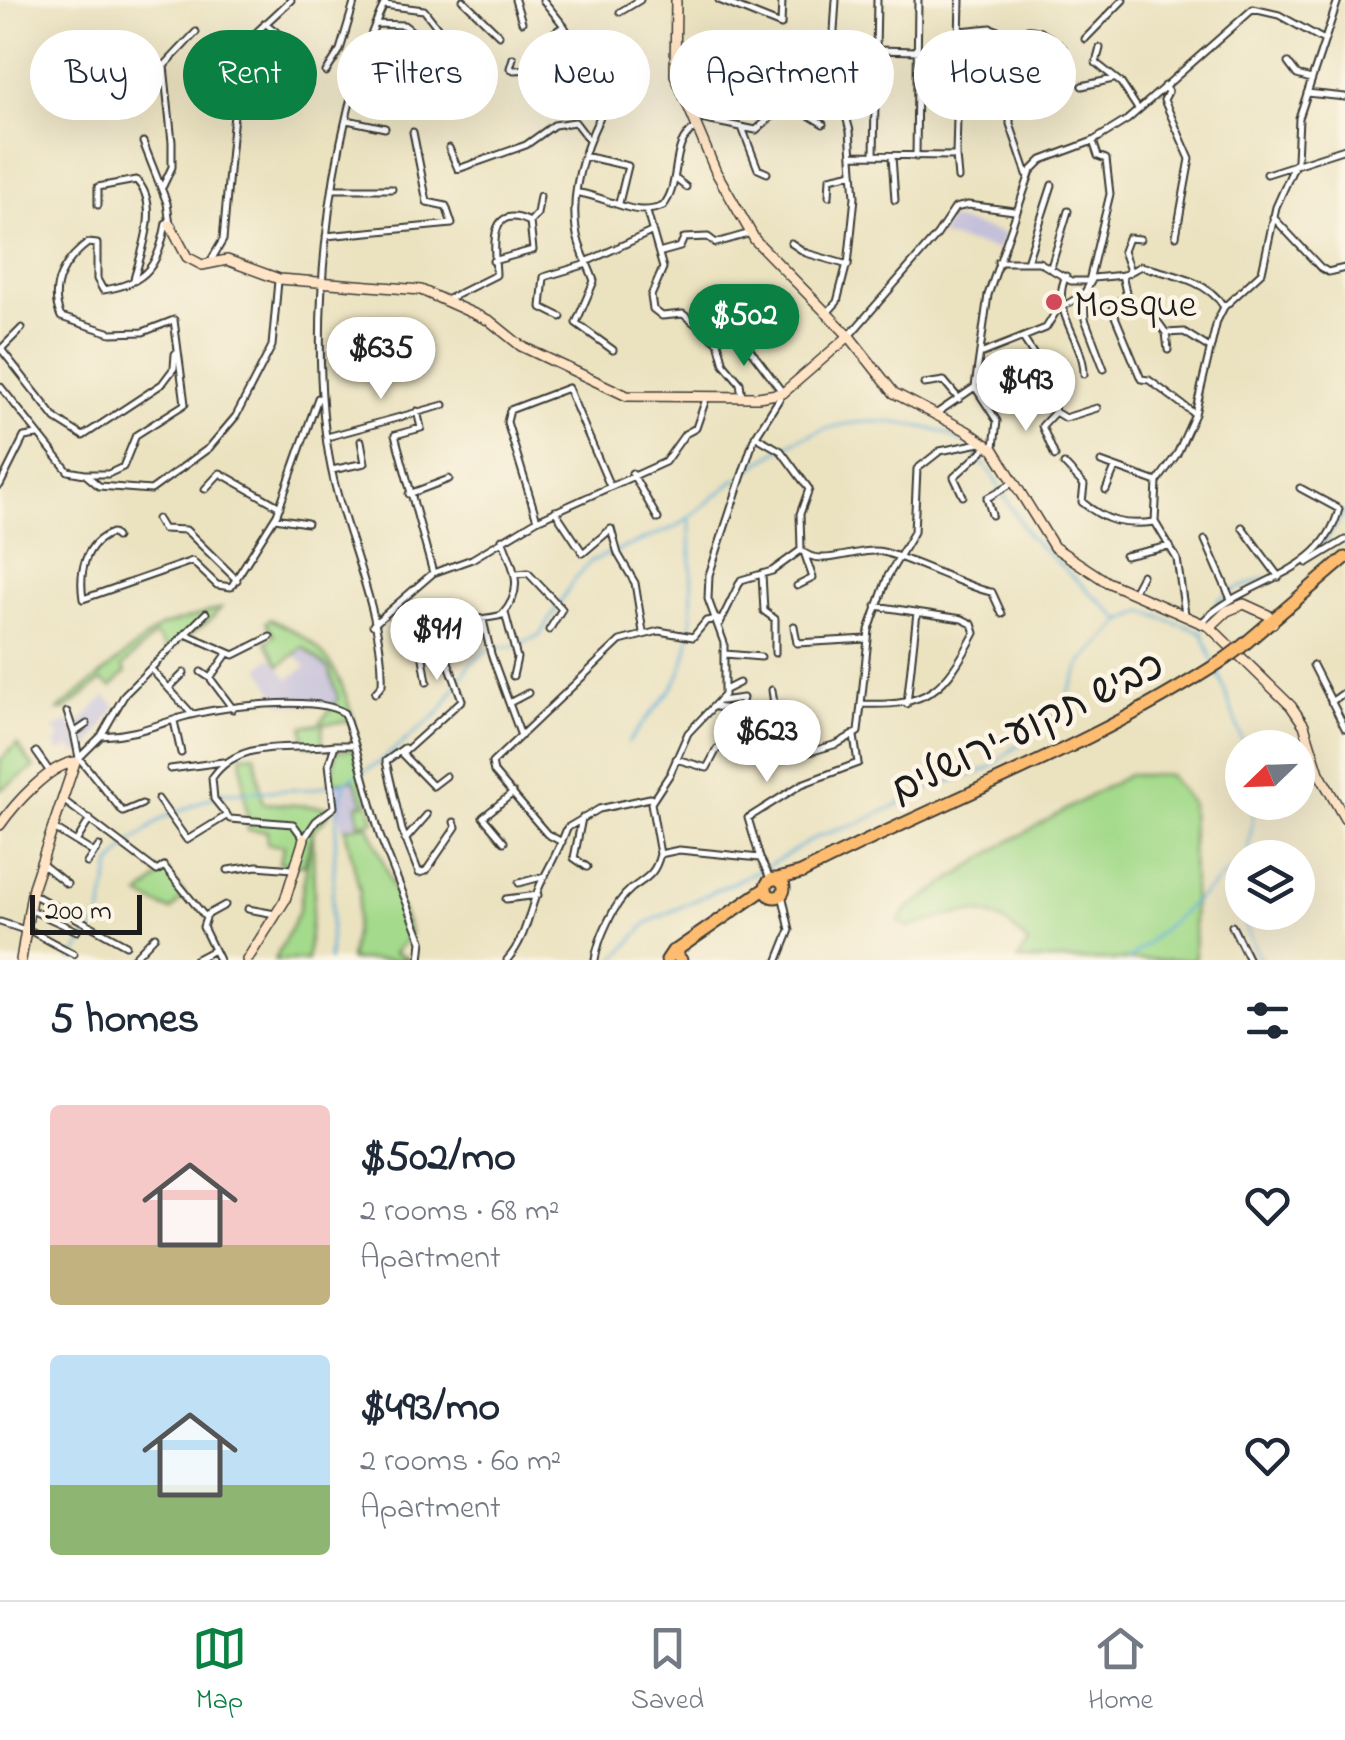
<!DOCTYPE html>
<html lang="en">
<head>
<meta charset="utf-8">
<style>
  body { margin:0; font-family:"Indie Flower","Playpen Sans Hebrew",sans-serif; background:#f2f2f3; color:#1f2937; height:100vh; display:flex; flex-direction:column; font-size:38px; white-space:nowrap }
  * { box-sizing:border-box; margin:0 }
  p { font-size:32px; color:#747a83 }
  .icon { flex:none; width:55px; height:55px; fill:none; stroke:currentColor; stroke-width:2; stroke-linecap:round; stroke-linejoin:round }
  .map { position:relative; height:960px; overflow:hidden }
  .panel { display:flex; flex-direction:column; background:#fff; flex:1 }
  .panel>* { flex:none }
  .hud { position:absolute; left:30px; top:30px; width:1285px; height:90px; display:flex; gap:20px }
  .needle { width:65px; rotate:247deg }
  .buttons { position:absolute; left:1225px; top:730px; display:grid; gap:20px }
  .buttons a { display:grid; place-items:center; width:90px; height:90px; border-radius:50%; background:#fff; box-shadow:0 10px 40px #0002; font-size:50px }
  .scale { position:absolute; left:30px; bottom:25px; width:112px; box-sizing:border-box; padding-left:10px; border:5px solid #1c1c1c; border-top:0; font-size:28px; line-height:35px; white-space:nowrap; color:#1c1c1c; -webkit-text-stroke:8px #fcf5e5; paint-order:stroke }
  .price { position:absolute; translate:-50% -85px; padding:0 22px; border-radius:35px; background:#fff; color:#222; font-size:32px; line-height:65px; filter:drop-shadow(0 2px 5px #0008) }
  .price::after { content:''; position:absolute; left:50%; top:60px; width:30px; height:22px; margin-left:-15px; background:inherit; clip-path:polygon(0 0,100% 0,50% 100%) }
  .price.current { background:#0b8043; color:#fff }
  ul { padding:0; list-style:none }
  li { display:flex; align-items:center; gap:30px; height:250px; padding:0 50px }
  li span { display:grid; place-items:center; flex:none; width:280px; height:200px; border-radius:10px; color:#555 }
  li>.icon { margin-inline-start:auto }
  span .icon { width:120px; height:120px; fill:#fffc; stroke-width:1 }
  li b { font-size:42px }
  h2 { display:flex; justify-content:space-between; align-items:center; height:120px; padding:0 50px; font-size:42px }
  .pill { padding:0 35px; border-radius:45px; background:#fff; box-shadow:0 10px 40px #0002; font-size:35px; line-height:90px }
  .pill.current { background:#0b8043; color:#fff }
  .tabs { display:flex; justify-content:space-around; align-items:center; height:140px; border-top:2px solid #e0e1e3; background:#fff; font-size:28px; color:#747a83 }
  .tabs a { display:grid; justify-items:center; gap:5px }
  .tabs .current { color:#0b8043 }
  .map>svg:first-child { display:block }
</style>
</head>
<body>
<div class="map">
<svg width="1345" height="960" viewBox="0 0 1345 960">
  <rect width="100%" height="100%" fill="#fcf5e5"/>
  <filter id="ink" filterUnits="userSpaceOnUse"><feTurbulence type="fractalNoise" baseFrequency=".01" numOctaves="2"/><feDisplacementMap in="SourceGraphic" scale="20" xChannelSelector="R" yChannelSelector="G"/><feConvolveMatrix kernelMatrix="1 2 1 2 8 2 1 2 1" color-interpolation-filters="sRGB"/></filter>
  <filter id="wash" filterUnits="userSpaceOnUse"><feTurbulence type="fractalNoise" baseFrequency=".0048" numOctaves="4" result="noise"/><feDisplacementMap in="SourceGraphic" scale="40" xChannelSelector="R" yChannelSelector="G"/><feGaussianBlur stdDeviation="2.25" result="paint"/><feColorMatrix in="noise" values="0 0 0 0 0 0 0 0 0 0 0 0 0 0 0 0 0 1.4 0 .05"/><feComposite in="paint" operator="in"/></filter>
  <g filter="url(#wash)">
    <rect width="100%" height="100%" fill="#ebe2c0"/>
    <!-- industrial -->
    <path fill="#c5c0da" d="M950 219 1004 234 999 250 940 236Z
      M303 647 328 669 338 698 332 705 281 704 260 668 271 657 289 679 306 667 294 654Z
      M105 696 116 706 92 743 79 754 70 747 59 752 55 743 60 738 54 729 68 721 74 729Z
      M354 780 363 804 356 806 359 824 342 828 331 783Z"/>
    <!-- green -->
    <path fill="#a4da8b" stroke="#607b54" stroke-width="2.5" d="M221 608C205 629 186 633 168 651L155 635 122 667 126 672 111 687 102 680 65 710H58L159 627Z
      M270 619C325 644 337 664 354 721L323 724 322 745H305L303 726 319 724 338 699 329 669 303 647 280 666 266 642 274 636 266 622Z
      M17 744 34 768 0 790V760Z
      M355 749 374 821 359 824 357 805 364 804 355 780 331 782 336 751Z
      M255 754 263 803 327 807 328 816 312 832H313L314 897 307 960H275L299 911 312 835 304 865 279 863 284 846 267 844V831L248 830 241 755Z
      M1128 775H1169L1191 803 1195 960H1018L1028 944C989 897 960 913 908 928L899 922 907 909 1003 845Z
      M369 825 411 934 394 953 411 960H350L360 892 345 828Z
      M166 871 185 895 171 911 140 896Z"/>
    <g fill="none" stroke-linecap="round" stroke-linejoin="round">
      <!-- stream -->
      <path stroke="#5cafd8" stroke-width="2.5" d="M969 449 990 471 1028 536 1122 621
        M744 474C799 433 844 413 912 425 929 428 949 432 963 443
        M1321 547 1345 512
        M1231 591 1266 578
        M1215 603 1225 595
        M1202 632 1213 662
        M1217 669 1245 748
        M628 743C641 723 659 707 672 688 702 641 689 572 690 519
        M1247 858 1255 802
        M768 866 818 836 860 823 935 786 988 769 1060 712 1082 662 1122 621 1143 611 1202 632
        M1245 912 1246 927 1260 960
        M72 960 101 915 111 866 128 845 163 818 222 793 312 789 346 781 377 764 440 712 469 665 492 647H512L540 635 573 581 591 561 678 526 738 478
        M329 960 337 814 345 784
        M615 960 647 923 761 869
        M1128 960 1242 860"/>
    </g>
  </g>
  <g filter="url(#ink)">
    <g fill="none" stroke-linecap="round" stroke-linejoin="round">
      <!-- street casing -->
      <g stroke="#3b3a35" stroke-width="9">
        <path id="street" d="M463 0 499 35
          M515 0 522 22
          M543 0 564 26 608 101C588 138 570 186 576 229 578 248 588 263 594 281L576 323 613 350
          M719 0 781 25 782 0
          M384 5 424 10 470 70
          M620 12 640 0
          M265 23 295 47 285 61
          M375 24 404 25 413 32 444 105 462 92
          M564 26 555 32 567 58 580 52
          M960 31 991 28 1011 36 1010 124 1027 174
          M1011 36C1032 22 1046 34 1063 48
          M1085 39 1123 0
          M721 43 722 123
          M1100 48 1096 63 1121 83 1138 109
          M833 49 960 52
          M744 56 768 119
          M513 58 510 68 514 70 553 68 559 82 590 68
          M1288 63 1297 75 1311 79
          M326 72 340 50 355 0
          M1082 86 1113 79
          M1164 86 1168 92 1164 100 1190 159 1176 236
          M1307 93 1345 97
          M758 101 773 89
          M788 102 823 124
          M696 118 756 130 806 87 812 73 832 63
          M347 120 385 128
          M743 130 758 169 767 173
          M449 148 458 169 526 145 554 125 575 122 588 139
          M852 155 956 156 960 0
          M874 155 877 0
          M584 156 628 166 619 203
          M892 156 895 200
          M956 156 958 178
          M916 157 918 0
          M1267 174 1345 149
          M677 180 686 187
          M163 186 172 167V142L164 66 196 32
          M333 189H392
          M579 193C609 197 634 219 663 206 683 183 668 141 697 128
          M829 196 830 178 853 173
          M98 205V187L136 180C161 204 142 250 134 279
          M647 212 663 268 651 296 653 309 662 316 683 314 718 342 724 364 740 383 742 397
          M1273 217 1320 267 1328 272 1345 268
          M530 222 537 214 540 196
          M326 236 452 224 446 206 427 202 413 132
          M791 243 806 253 848 265 855 197 850 131 832 63 836 0
          M662 252 680 247 684 238 708 237 716 243 751 233
          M210 262 223 240 238 68 249 39 291 0
          M586 262 651 232
          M998 262H1039L1071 281H1089L1110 194 1106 159 1098 156 1093 141
          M1027 262 1052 185
          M1051 267 1068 211
          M1130 271 1123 251 1128 238 1140 239
          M1122 275 1127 297 1113 304 1114 314 1141 379 1149 380 1195 414
          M1066 276C1049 311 1084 339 1084 374
          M1084 294 1085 319 1104 369
          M446 300 496 275C496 258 484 200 530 222L533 250 493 261
          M827 313 837 302 846 267
          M561 317 541 307 544 277 587 264
          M1158 322 1166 333 1168 350
          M733 327 783 393 754 439 709 575 708 599 724 643V695L688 733 670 774 651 803 660 854 679 850 760 858 771 880
          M1166 333 1184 332 1208 347
          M849 336 937 235 955 208 968 205 1014 211
          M1023 338 1049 378 1055 412 1065 418 1097 408
          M1 349 56 419 83 436 162 384 174 368 175 354
          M0 350 22 328
          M983 353 1046 328 1057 310 1084 294 1093 278 1124 275 1141 266C1169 274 1208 280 1224 307
          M924 384 944 381 959 399
          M0 386 68 471 85 474 99 486 151 490 209 448 236 416 272 346 278 281
          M417 411 421 428 395 435 433 573
          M1055 412 1042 426 1055 456
          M937 413 975 387
          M755 436 781 451 809 489 800 514 801 550
          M327 437 444 405
          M994 447 997 421 975 387 988 295 1031 171 1042 160 1093 141 1127 120 1253 9 1279 15 1324 40
          M1101 462 1157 482
          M1064 464 1084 485 1082 502C1106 522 1125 526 1155 522
          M332 470 365 463 361 441
          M632 473 658 519
          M85 474H108L123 467 136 435 185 404 174 320 143 332 111 333 61 317C48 287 64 261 88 243L97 244V279L103 290C147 284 159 264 166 223L170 225 167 203 143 142
          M0 485 24 437 37 435
          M205 489 220 473 280 507
          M1106 490 1115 468
          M409 494 449 479
          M963 496 954 477 988 446
          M555 511 583 553 611 529 618 554 635 583 643 632
          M992 515 987 498 1014 482
          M275 518 307 523
          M157 519 163 529 186 530 237 580
          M537 520 507 422 510 410 568 388 609 484
          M1242 527 1279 577
          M116 537 112 533C84 543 79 573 83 599L192 561 217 585 231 587 277 514 318 398
          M1205 540 1230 597
          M1125 556 1170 546
          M1307 563 1345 540
          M517 574 528 573 562 609 549 630
          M762 574 764 611 775 619V653
          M797 586 813 578 805 555
          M1133 592 1142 575
          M505 613 517 658 513 676
          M1185 614 1177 559 1155 522 1157 482 1177 454 1195 414 1217 321 1224 307 1262 272 1276 207 1297 160 1299 118 1338 0
          M483 620 491 654 521 736
          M1202 622C1248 576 1321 579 1339 509L1300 488
          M720 623 741 580 772 571 801 550C820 570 858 546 883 552 907 557 981 593 992 592L1002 614
          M373 625 433 573 472 559 537 520 665 462 685 434 696 428 706 399
          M794 626 797 643 867 639
          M188 635 234 655 270 637
          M227 654 210 678 233 709
          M725 654 761 657
          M1313 665 1345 728
          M151 669 192 714
          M201 672 210 678
          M427 682 423 658 438 634
          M170 687 184 673
          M725 690 739 683
          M772 690 782 760 837 744 858 732 869 630 888 576 914 532 917 469 940 451 980 443
          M375 693 382 685C385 627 352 549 337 493 301 362 326 122 386 0
          M721 701 743 698 741 706
          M1331 702 1345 692
          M509 703 528 693
          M862 704C928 707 945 690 975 633L972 624 962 619 876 606
          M907 704 917 612
          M716 707 742 711 743 721
          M67 712 74 733
          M174 721 181 753
          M87 724 74 733 79 758 123 812 142 804
          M101 736C133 735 153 726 183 717 216 707 317 694 344 713L355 745
          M335 745C291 751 240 737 212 778L214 799 230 819 293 824 304 839 316 821 334 807 329 764 335 745H355L380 836 422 941 420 960
          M404 748 386 761 402 830 419 873 426 871 456 827 454 822
          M36 752 50 772
          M676 759 707 768 717 749 743 745
          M75 762 101 736 125 694 206 613
          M170 769 223 762
          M446 776 433 786 402 754 462 700 438 634C450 615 481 622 502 615 526 588 513 568 502 539
          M158 799 187 840 226 816
          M63 800 157 871 164 866 206 918 203 927 219 960
          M582 818 574 858 587 867
          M55 829 94 853 99 846
          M405 840 427 815
          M76 842 90 819
          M504 842 483 817 513 793
          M562 842 547 834 494 772 492 763 620 641 659 631 693 637 706 621 718 619
          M760 858 748 818 802 784 858 763 854 736
          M87 863 94 853
          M42 864 67 884
          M228 870 257 866 293 869
          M519 883 545 876
          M34 895 126 945
          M506 899 538 895
          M248 909 275 914
          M31 910 77 931
          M205 916 225 905
          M0 922 25 930
          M1232 926 1249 960
          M31 931 74 954
          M132 960 155 936
          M195 960 214 950
          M507 960C529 935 528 907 543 879 552 862 560 847 567 828L599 809 650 798
          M595 960C598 939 614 903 631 889 647 877 655 875 660 854
          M778 960 790 930 782 894"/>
      </g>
      <!-- secondary casing -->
      <g stroke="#3b3a35" stroke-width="12">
        <path id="secondary" d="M676 0 675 75 716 172 755 240 849 336 894 393 967 431 994 450 1054 547 1107 582 1210 627 1291 706 1304 725 1319 773 1345 819
          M170 225 187 257 202 265 227 260 279 279 421 290 490 321 521 346 627 396 758 397 783 393 849 336
          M1210 627 1227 611 1244 604 1268 615 1273 623
          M0 825C14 805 50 764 75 762
          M21 960 33 887 75 762
          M247 960 285 900 304 839"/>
      </g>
      <!-- primary casing -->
      <g stroke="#3b3a35" stroke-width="15">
        <path id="primary" d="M1241 647 1345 558
          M766 888a9 9 0 1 1 18 0a9 9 0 1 1-18 0Z
          M777 879 801 873C942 801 1092 747 1225 659
          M675 951 766 888
          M667 960 673 951 681 960"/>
      </g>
      <!-- street -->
      <use href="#street" stroke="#fff" stroke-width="5"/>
      <!-- secondary -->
      <use href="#secondary" stroke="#ffe4c6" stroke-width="9"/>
      <!-- primary -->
      <use href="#primary" stroke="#febc70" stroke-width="11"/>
      <!-- primary-bridge casing -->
      <g stroke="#3b3a35" stroke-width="15" stroke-linecap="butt">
        <path id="primary-bridge" d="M1225 659 1241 647"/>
      </g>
      <!-- primary-bridge -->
      <use href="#primary-bridge" stroke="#febc70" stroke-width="11"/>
    </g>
  </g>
  <!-- markers -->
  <circle fill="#d1495b" stroke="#fcf5e5" stroke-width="4" cx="1054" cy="302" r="10"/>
  <g text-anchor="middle" stroke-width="9" stroke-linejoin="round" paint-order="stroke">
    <!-- poi labels -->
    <g font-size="40" fill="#1c1c1c" stroke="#fcf5e5" text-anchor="start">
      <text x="1074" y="316">Mosque</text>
    </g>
    <!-- street labels -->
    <g font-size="40" fill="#1c1c1c" stroke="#fcf5e5">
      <text transform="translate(1026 726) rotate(-26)" y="14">כביש תקוע–ירושלים</text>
    </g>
  </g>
</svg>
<div class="buttons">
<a><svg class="needle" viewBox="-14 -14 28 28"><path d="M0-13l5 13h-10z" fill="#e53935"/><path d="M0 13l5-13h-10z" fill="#747a83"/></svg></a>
<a><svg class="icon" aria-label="layers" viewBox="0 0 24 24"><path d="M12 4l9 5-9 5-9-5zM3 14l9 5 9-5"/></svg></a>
</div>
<div class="scale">200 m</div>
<b class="price current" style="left:744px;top:369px">$502</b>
<b class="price" style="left:381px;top:402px">$635</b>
<b class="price" style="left:1026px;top:434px">$493</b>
<b class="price" style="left:437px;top:683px">$911</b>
<b class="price" style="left:767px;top:785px">$623</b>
<div class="hud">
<a class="pill">Buy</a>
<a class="pill current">Rent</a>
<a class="pill">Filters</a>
<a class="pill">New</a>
<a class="pill">Apartment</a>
<a class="pill">House</a>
</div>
</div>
<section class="panel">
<h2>5 homes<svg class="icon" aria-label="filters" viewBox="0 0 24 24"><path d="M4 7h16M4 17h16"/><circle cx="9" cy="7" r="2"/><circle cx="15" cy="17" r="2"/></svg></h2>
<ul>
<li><span style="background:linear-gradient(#f6c9c9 70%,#c2b280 0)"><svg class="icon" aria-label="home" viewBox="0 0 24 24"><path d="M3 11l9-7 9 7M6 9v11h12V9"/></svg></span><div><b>$502/mo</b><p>2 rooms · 68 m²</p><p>Apartment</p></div><svg class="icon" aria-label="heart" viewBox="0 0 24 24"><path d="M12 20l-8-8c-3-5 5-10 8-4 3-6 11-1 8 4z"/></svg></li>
<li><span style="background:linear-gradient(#bfe0f5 65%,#8fb573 0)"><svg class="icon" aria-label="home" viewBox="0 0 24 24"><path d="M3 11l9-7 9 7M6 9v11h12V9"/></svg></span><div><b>$493/mo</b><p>2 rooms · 60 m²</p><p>Apartment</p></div><svg class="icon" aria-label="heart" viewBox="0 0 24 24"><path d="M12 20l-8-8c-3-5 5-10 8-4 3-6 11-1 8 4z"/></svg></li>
</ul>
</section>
<nav class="tabs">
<a class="current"><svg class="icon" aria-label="map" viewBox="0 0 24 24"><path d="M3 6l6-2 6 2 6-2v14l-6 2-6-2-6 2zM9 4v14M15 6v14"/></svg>Map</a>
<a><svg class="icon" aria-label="saved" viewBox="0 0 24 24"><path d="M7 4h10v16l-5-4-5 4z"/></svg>Saved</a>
<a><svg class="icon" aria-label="home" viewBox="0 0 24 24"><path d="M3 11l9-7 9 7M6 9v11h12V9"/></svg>Home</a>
</nav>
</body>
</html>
